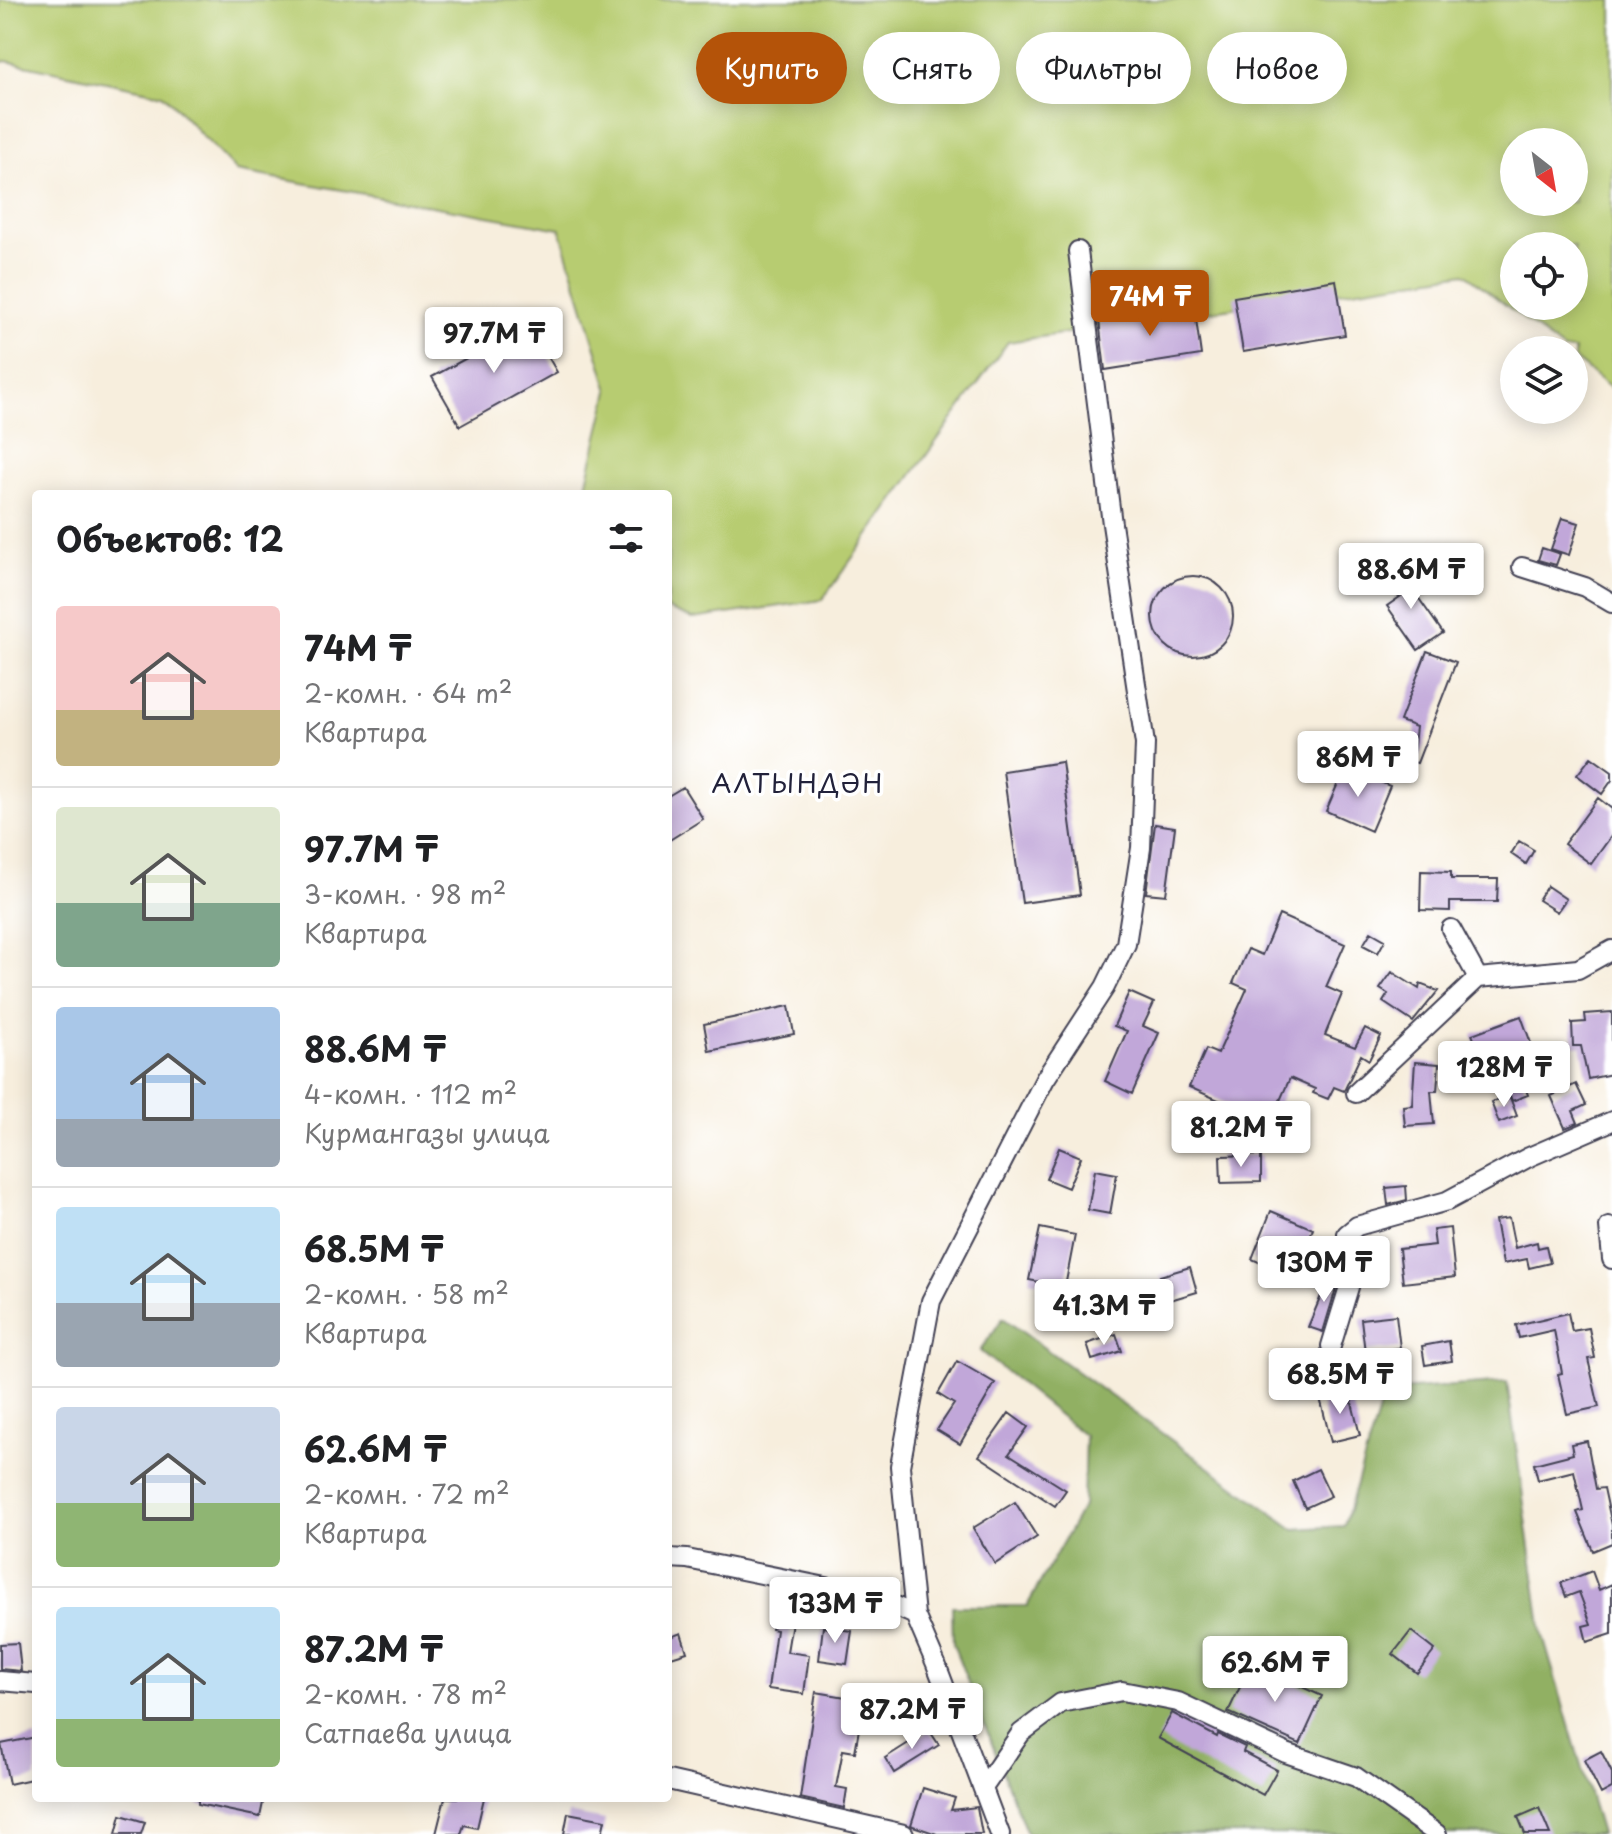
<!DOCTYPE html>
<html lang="ru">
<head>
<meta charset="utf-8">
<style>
  body { margin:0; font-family:"Playpen Sans",sans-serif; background:#f2f2f2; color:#202124; height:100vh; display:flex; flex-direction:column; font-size:30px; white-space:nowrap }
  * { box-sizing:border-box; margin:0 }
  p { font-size:26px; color:#757577 }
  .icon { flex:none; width:44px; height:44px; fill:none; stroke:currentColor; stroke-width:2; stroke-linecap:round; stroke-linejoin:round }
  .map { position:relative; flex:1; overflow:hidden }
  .sheet { position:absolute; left:32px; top:490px; width:640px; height:1312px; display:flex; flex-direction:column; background:#fff; border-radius:8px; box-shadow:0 4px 20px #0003 }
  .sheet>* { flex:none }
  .hud { position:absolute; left:696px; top:32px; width:760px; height:72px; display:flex; gap:16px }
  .needle { width:52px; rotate:149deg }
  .fabs { position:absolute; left:1500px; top:128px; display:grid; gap:16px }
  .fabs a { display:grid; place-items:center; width:88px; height:88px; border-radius:50%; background:#fff; box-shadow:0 4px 20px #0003; font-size:40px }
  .price { position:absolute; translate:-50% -68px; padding:0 18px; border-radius:8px; background:#fff; color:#222; font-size:26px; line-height:52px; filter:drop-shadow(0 2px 4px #0008) }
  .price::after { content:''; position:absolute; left:50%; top:48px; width:24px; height:18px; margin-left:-12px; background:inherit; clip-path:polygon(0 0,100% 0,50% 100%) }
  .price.selected { background:#b45309; color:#fff }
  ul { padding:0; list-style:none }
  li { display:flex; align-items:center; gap:24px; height:200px; padding:0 24px }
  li+li { border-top:2px solid #e0e0e0 }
  li span { display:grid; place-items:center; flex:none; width:224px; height:160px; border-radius:8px; color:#555 }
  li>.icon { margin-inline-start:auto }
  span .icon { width:96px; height:96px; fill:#fffc; stroke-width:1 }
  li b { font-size:34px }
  h2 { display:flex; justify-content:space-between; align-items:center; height:96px; padding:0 24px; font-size:34px }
  .chip { padding:0 28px; border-radius:36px; background:#fff; box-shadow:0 4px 20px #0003; font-size:28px; line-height:72px }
  .chip.selected { background:#b45309; color:#fff }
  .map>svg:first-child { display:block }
</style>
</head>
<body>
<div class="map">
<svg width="1612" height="1834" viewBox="0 0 1612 1834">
  <rect width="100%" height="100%" fill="#fff"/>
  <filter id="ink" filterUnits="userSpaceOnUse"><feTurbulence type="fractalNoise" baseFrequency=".0125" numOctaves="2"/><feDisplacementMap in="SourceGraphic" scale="16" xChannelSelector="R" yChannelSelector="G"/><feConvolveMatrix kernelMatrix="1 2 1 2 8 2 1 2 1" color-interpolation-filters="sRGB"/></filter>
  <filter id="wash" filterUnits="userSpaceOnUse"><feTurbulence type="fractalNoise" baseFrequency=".006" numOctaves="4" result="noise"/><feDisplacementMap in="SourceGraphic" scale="32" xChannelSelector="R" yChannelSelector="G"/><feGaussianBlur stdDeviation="1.8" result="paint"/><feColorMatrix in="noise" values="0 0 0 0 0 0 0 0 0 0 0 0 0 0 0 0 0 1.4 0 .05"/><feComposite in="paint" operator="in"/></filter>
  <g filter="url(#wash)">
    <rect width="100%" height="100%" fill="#f7eedd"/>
    <!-- green -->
    <path fill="#b7cc71" stroke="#6c7756" stroke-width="2" fill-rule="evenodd" d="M0 0H1612V389L1574 359V350H1563L1465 273 1008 342 822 600 693 619 668 609V494H584L609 391 560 229 236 171 163 94 6 61 0 62ZM1514 142H1574V202H1514ZM1514 246H1574V306H1514Z"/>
    <!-- forest -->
    <path fill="#91b063" stroke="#5a694f" stroke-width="2" d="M1003 1318 1294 1529 1344 1526 1385 1391 1507 1382 1542 1633 1601 1834H1027L953 1644 952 1606H1027L1083 1506 1085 1436 980 1351Z"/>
    <g id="blocks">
      <!-- building -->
      <path fill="#c1a7d9" d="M1336 280 1345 335 1243 352 1234 297Z
        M1194 305 1201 355 1105 370 1099 320Z
        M529 324 557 372 460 426 432 377Z
        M1562 518 1579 523 1569 555 1551 549Z
        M1433 546 1475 562 1467 581 1426 566Z
        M1542 548 1560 554 1556 565 1538 560Z
        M1392 560 1443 633 1418 650 1387 606 1407 592 1383 581Z
        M1153 616a40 40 0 1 1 80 0a40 40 0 1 1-80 0Z
        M1427 651 1456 662 1417 763 1412 762 1416 727 1400 721Z
        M1591 757 1612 772V780L1602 794 1577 775Z
        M1062 762 1080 895 1022 903 1003 771Z
        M1345 767 1390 786 1371 831 1326 811Z
        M683 787 703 819 668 841V796Z
        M1598 798 1612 809V835L1591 864 1564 844Z
        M1155 824 1175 827 1166 895 1146 893Z
        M1519 841 1534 850 1526 864 1511 854Z
        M1421 871 1451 872V879H1498L1497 902H1450V911L1420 910Z
        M1547 886 1566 899 1557 912 1538 900Z
        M1279 915 1345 944 1326 987 1342 994 1325 1035 1355 1047 1365 1028 1381 1036 1369 1060 1361 1055 1344 1091 1334 1087 1328 1099 1313 1093 1315 1089 1290 1078 1270 1123 1189 1087 1206 1049 1218 1054 1247 989 1233 983 1248 949 1262 955Z
        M1371 932 1385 940 1378 953 1363 945Z
        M1392 972 1419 989 1420 984 1438 991 1413 1022 1383 1002 1388 994 1380 989Z
        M1129 992 1154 1003 1143 1026 1159 1033 1132 1094 1105 1081 1127 1031 1114 1026Z
        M789 1006 794 1034 709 1051 704 1024Z
        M1612 1012V1074L1588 1079 1581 1046H1573L1572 1023 1586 1022 1585 1014Z
        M1521 1016 1532 1046 1512 1053 1528 1095 1512 1101 1496 1059 1483 1064 1472 1034Z
        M1415 1062 1439 1064 1437 1091H1431L1434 1124 1405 1126 1403 1106 1412 1105Z
        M1576 1084 1586 1105 1573 1111 1578 1123 1565 1128 1551 1096Z
        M1509 1095 1517 1116 1499 1123 1491 1102Z
        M1059 1148 1081 1157 1068 1188 1046 1179Z
        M1261 1155V1182L1221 1183 1220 1156Z
        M1095 1170 1117 1174 1110 1214 1088 1210Z
        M1406 1186 1407 1200 1388 1205 1386 1188Z
        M1271 1211 1313 1229 1309 1238 1336 1249V1255L1324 1283 1305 1278 1311 1253 1287 1242 1274 1269 1252 1259Z
        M1509 1218 1515 1248 1537 1242 1538 1248 1546 1246 1550 1263 1529 1268 1527 1259 1503 1264 1495 1220Z
        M1040 1228 1075 1235 1065 1287 1029 1280Z
        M1450 1228 1455 1277 1403 1283 1399 1249 1435 1245 1433 1230Z
        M1334 1265 1337 1285 1323 1332 1308 1327Z
        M1190 1267 1197 1292 1167 1301 1160 1276Z
        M1568 1313 1572 1331 1589 1328 1595 1358 1588 1359 1599 1407 1567 1414 1558 1374 1562 1373 1554 1330 1519 1338 1516 1325Z
        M1396 1315 1400 1348 1365 1352 1361 1319Z
        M1116 1334 1122 1351 1092 1360 1087 1344Z
        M1449 1341 1452 1361 1425 1365 1422 1346Z
        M957 1361 995 1383 960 1444 937 1430 954 1404 938 1394Z
        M1349 1391 1360 1435 1331 1442 1320 1398Z
        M1009 1413 1028 1427 1009 1454 1066 1490 1055 1506 979 1456Z
        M1587 1441 1596 1489 1604 1488 1612 1525V1543L1593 1551 1577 1512 1583 1510 1574 1471 1538 1480 1534 1464 1573 1454 1571 1444Z
        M1318 1469 1331 1496 1305 1508 1293 1481Z
        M1015 1502 1037 1537 995 1564 973 1528Z
        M1592 1571 1599 1590 1612 1584V1634L1587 1642 1583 1626 1591 1624 1579 1592 1566 1597 1561 1583Z
        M776 1594 796 1598 787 1652 809 1655 804 1694 768 1689 776 1630 771 1629Z
        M823 1627 852 1631 847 1664 819 1660Z
        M1411 1631 1435 1650 1417 1673 1393 1654Z
        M681 1633 687 1652 668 1658V1638Z
        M18 1643 21 1671 0 1669V1644Z
        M1251 1664 1322 1696 1300 1744 1228 1712Z
        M816 1692 864 1700 855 1752 843 1750 836 1787 847 1789 844 1808 800 1798Z
        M1172 1713 1217 1737 1218 1734 1245 1747 1243 1752 1277 1770 1263 1795 1158 1738Z
        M929 1730 939 1745 894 1773 885 1758Z
        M36 1737V1778L9 1784 1 1744Z
        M1601 1751 1612 1773V1788L1601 1794 1584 1760Z
        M923 1788 955 1798 951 1810 977 1807 982 1834H937L913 1826 911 1825Z
        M198 1798H264L260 1817 198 1804Z
        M445 1798H484L477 1828 464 1825 461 1834H436Z
        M1539 1808 1550 1834H1525L1518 1817Z
        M568 1813 605 1820 602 1834H564Z
        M121 1815 145 1822 141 1834H116Z"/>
    </g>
  </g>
  <g filter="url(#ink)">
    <use href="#blocks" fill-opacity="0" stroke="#424153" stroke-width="2"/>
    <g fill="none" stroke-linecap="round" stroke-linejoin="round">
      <!-- minor casing -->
      <g stroke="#424153" stroke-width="22">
        <path id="minor" d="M1522 567 1585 587 1612 603
          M1451 929 1478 978 1578 969 1612 950
          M1356 1093 1478 978
          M1609 1227 1612 1259
          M1331 1346 1349 1287 1347 1234 1357 1226 1447 1201 1529 1157 1612 1121
          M668 1558 687 1559 875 1597 915 1615 936 1664 1000 1834
          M915 1615 900 1466 931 1301 1045 1079 1105 987 1126 944 1141 848 1145 744 1112 524 1078 251
          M0 1681 36 1684
          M668 1780 904 1834
          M983 1788 1021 1733 1061 1703 1122 1691 1178 1702 1286 1753 1356 1777 1437 1834"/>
      </g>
      <!-- minor -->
      <use href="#minor" stroke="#fff" stroke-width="18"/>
    </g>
  </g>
  <g text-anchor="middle" stroke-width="7" stroke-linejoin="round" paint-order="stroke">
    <!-- quarter labels -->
    <g font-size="26" letter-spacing="2" fill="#22223b" stroke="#fff">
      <text x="798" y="793">АЛТЫНДӘН</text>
    </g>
  </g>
</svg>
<div class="fabs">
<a><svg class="needle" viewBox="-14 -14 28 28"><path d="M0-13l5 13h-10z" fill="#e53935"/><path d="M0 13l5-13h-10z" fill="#757577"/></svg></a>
<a><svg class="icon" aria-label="locate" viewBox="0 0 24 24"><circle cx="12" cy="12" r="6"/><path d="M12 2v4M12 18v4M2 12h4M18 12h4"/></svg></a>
<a><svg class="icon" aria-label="layers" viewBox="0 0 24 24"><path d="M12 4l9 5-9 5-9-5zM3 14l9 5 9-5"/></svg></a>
</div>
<b class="price selected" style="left:1150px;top:338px">74M ₸</b>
<b class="price" style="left:494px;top:375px">97.7M ₸</b>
<b class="price" style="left:1411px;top:611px">88.6M ₸</b>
<b class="price" style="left:1358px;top:799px">86M ₸</b>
<b class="price" style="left:1504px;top:1109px">128M ₸</b>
<b class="price" style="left:1241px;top:1169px">81.2M ₸</b>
<b class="price" style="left:1324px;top:1304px">130M ₸</b>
<b class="price" style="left:1104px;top:1347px">41.3M ₸</b>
<b class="price" style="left:1340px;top:1416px">68.5M ₸</b>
<b class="price" style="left:835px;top:1645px">133M ₸</b>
<b class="price" style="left:1275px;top:1704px">62.6M ₸</b>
<b class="price" style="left:912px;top:1751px">87.2M ₸</b>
<div class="hud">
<a class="chip selected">Купить</a>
<a class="chip">Снять</a>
<a class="chip">Фильтры</a>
<a class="chip">Новое</a>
</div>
<section class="sheet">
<h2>Объектов: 12<svg class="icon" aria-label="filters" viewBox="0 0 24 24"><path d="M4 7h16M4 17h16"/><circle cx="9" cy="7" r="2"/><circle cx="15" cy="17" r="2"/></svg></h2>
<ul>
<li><span style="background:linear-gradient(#f6c9c9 65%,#c2b280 0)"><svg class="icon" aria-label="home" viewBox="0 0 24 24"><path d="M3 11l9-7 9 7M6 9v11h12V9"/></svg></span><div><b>74M ₸</b><p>2-комн. · 64 m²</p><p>Квартира</p></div></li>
<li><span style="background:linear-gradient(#dfe7d0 60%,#7fa58c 0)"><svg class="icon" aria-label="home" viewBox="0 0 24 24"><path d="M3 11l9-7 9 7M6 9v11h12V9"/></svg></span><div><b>97.7M ₸</b><p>3-комн. · 98 m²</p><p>Квартира</p></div></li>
<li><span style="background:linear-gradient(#a9c7e8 70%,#9aa5b1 0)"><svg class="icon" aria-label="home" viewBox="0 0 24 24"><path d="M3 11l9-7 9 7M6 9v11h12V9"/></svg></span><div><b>88.6M ₸</b><p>4-комн. · 112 m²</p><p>Курмангазы улица</p></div></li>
<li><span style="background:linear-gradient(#bfe0f5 60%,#9aa5b1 0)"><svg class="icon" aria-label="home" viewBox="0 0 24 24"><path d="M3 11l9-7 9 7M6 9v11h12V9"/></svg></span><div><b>68.5M ₸</b><p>2-комн. · 58 m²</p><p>Квартира</p></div></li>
<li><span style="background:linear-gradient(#c9d6e8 60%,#8fb573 0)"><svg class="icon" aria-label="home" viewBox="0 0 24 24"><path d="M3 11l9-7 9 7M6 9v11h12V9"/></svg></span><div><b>62.6M ₸</b><p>2-комн. · 72 m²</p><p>Квартира</p></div></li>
<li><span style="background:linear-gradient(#bfe0f5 70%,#8fb573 0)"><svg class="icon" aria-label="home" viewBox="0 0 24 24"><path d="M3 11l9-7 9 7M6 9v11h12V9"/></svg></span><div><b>87.2M ₸</b><p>2-комн. · 78 m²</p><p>Сатпаева улица</p></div></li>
</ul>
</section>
</div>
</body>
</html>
